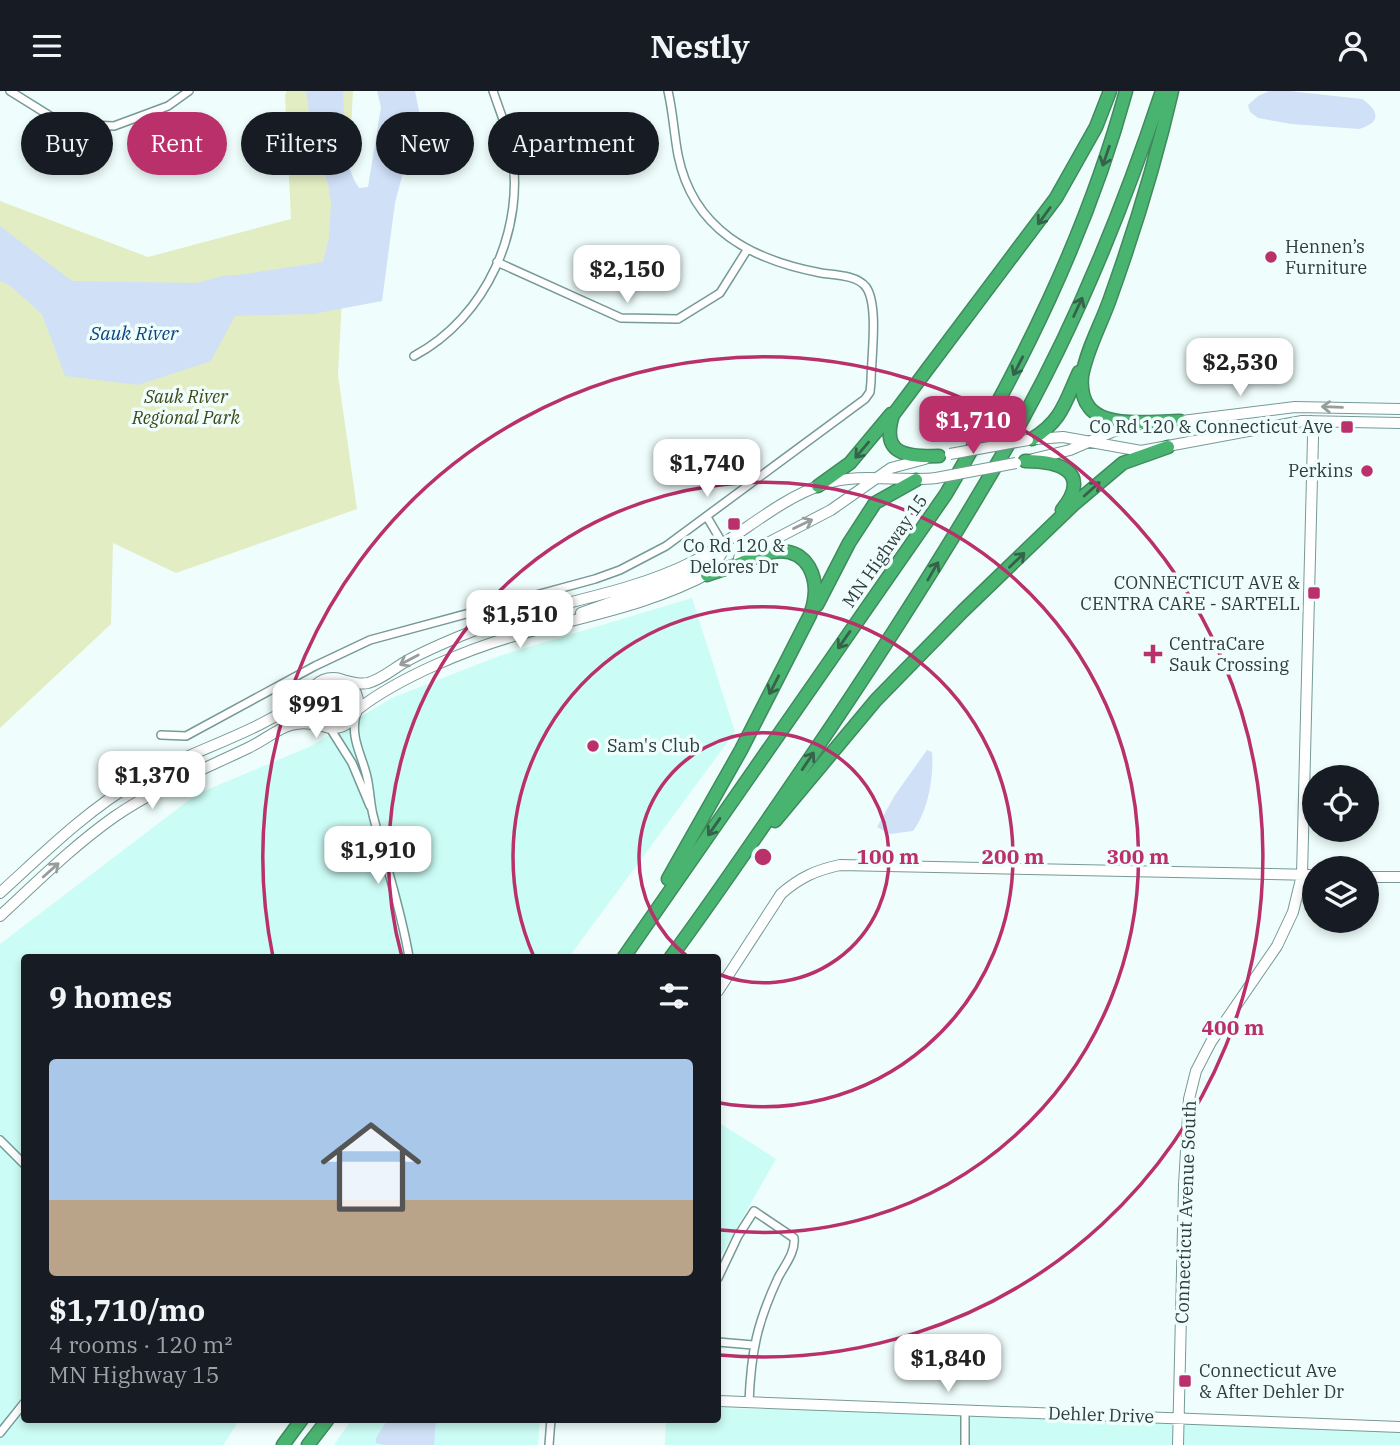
<!DOCTYPE html>
<html lang="en">
<head>
<meta charset="utf-8">
<style>
  body { margin:0; font-family:"IBM Plex Serif",serif; background:#242831; color:#f1f3f6; height:100vh; display:flex; flex-direction:column; font-size:26px; white-space:nowrap }
  * { box-sizing:border-box; margin:0 }
  p { font-size:23px; color:#9ea1a6 }
  .icon { flex:none; width:38px; height:38px; fill:none; stroke:currentColor; stroke-width:2; stroke-linecap:round; stroke-linejoin:round }
  .map { position:relative; flex:1; overflow:hidden }
  .side { position:absolute; left:21px; top:863px; width:700px; height:469px; display:flex; flex-direction:column; background:#171b24; border-radius:7px; box-shadow:0 4px 10px #0003 }
  .side>* { flex:none }
  .guide { position:absolute; left:21px; top:21px; width:700px; height:63px; display:flex; gap:14px }
  .fabs { position:absolute; left:1302px; top:674px; display:grid; gap:14px }
  .fabs a { display:grid; place-items:center; width:77px; height:77px; border-radius:50%; background:#171b24; box-shadow:0 4px 10px #0003; font-size:35px }
  .price { position:absolute; translate:-50% -60px; padding:0 16px; border-radius:14px; background:#fff; color:#222; font-size:23px; line-height:46px; filter:drop-shadow(0 2px 4px #0008) }
  .price::after { content:''; position:absolute; left:50%; top:42px; width:21px; height:16px; margin-left:-10px; background:inherit; clip-path:polygon(0 0,100% 0,50% 100%) }
  .price.active { background:#b9306b; color:#fff }
  ul { padding:0; list-style:none }
  li { display:grid; align-content:center; gap:14px; height:371px; padding:0 28px }
  li+li { border-top:2px solid #363941 }
  li span { display:grid; place-items:center; height:217px; border-radius:7px; color:#555 }
  li>.icon { margin-inline-start:auto }
  span .icon { width:126px; height:126px; fill:#fffc; stroke-width:1 }
  li b { font-size:30px }
  h2 { display:flex; justify-content:space-between; align-items:center; height:84px; padding:0 28px; font-size:30px }
  .tag { padding:0 24px; border-radius:32px; background:#171b24; box-shadow:0 4px 10px #0003; font-size:24px; line-height:63px }
  .tag.active { background:#b9306b; color:#fff }
  header { display:flex; justify-content:space-between; align-items:center; height:91px; padding:0 28px; background:#171b24; font-size:32px; font-weight:700 }
  .map>svg:first-child { display:block }
</style>
</head>
<body>
<header><svg class="icon" aria-label="menu" viewBox="0 0 24 24"><path d="M4 6h16M4 12h16M4 18h16"/></svg>Nestly<svg class="icon" aria-label="person" viewBox="0 0 24 24"><circle cx="12" cy="8" r="4"/><path d="M4 21q1-7 8-7t8 7"/></svg></header>
<div class="map">
<svg width="1400" height="1354" viewBox="0 0 1400 1354">
  <rect width="100%" height="100%" fill="#effefc"/>
  <!-- built -->
  <path fill="#cbfcf5" d="M692 507 735 641 569 866H24V1328H240L223 1354H0V853L197 703 309 656 392 607 499 565Z
    M718 1031 776 1068 718 1170Z
    M718 1317 1173 1327 1172 1354H665L666 1328H718Z
    M352 1328H540L538 1354H334Z
    M1182 1330 1400 1339V1354H1182Z"/>
  <!-- green -->
  <path fill="#e3edc3" d="M287 0H353L338 284 357 418 176 482 113 452 111 533 0 637V110L148 166 291 128 285 4Z"/>
  <!-- water -->
  <path fill="#d0e0f7" d="M306 0H343C345 30 341 71 359 97L368 96 381 16 377 0H415L419 20 395 112 382 210 313 223 235 225 211 270 138 294 65 285 42 223 9 194 0 190V135L72 190 196 192 227 184H238L323 171 329 146 331 111 328 93 312 41Z
    M1269 0H1289L1362 8C1380 20 1381 32 1359 38L1291 33 1258 27 1250 21 1248 14 1258 5Z
    M927 659 932 661C934 685 928 721 913 740L890 743 877 736 895 704Z
    M388 1328H436L434 1354H385L376 1352V1347Z"/>
  <g fill="none" stroke-linecap="round" stroke-linejoin="round">
    <!-- street casing -->
    <g stroke="#769a96" stroke-width="10">
      <path id="street" d="M10 0 63 33 114 35 168 15 189 0
        M497 171 621 227 678 228 720 202 747 159
        M414 265C486 227 527 137 511 56 507 37 499 18 493 0
        M707 426 723 453
        M356 624C350 647 362 664 367 686 370 699 370 712 373 724 385 771 401 818 409 866
        M330 637 352 672 370 715
        M161 644 186 645 315 575 370 549 595 488 620 479 666 455 865 308 870 301 871 291C871 268 879 214 866 196 857 184 835 184 821 182 752 169 693 139 678 64 674 43 673 21 668 0
        M0 1049 24 1073
        M718 1187 738 1145 754 1120 794 1147C796 1161 784 1175 778 1187 757 1232 751 1261 749 1311
        M718 1251 753 1254
        M0 1342 24 1312
        M549 1354 551 1328
        M965 1354V1319"/>
    </g>
    <!-- secondary casing -->
    <g stroke="#769a96" stroke-width="12">
      <path id="secondary" d="M1174 331 1295 316 1400 318
        M1036 348 1063 346 1141 360 1302 330 1400 332
        M1033 368 1070 359 1112 341 1138 334
        M739 467 831 419 891 377 925 368
        M581 522 688 484 718 468 723 460V453
        M308 612a25 25 0 1 1 50 0a25 25 0 1 1-50 0Z
        M343 589C351 591 359 594 368 592 382 588 393 578 405 571 424 560 444 552 463 544 537 513 620 507 692 471 737 448 776 409 824 393 859 381 900 391 936 387
        M357 619C399 586 470 557 521 543 586 525 654 513 713 480
        M1367 786H1400
        M0 802C44 762 86 720 137 690 193 658 258 643 309 603
        M0 825C37 791 73 755 114 726 156 697 202 679 248 657 275 644 288 625 321 635
        M718 900 781 803C799 787 816 779 840 774L1314 784
        M718 1310 1400 1336
        M1178 1354 1184 1094 1189 1008 1196 980 1211 951 1277 855 1293 821 1302 784 1313 346 1311 330"/>
    </g>
    <!-- highway casing -->
    <g stroke="#408a5d" stroke-width="15">
      <path id="highway" d="M1172 0C1156 69 1135 138 1111 205 1102 232 1087 257 1082 285 1081 296 1082 307 1089 316 1105 338 1155 330 1180 330
        M1032 348C1062 330 1065 311 1079 281
        M939 365C907 366 880 364 893 324L1056 107 1096 36 1110 0
        M1025 370C1058 370 1093 380 1062 419
        M818 395 850 372 891 323
        M817 514 849 452 875 412 916 389
        M775 730 876 609 963 520 1073 414 1123 372 1168 356
        M668 788 741 659 810 524C816 508 818 492 809 476 792 449 762 463 739 473 729 477 718 480 707 484
        M624 866 946 403C1021 276 1087 143 1126 0
        M671 866C719 801 764 734 810 667 880 564 946 461 1008 354 1072 243 1122 121 1162 0
        M283 1354 302 1328
        M308 1354 328 1328"/>
    </g>
    <!-- street -->
    <use href="#street" stroke="#fff" stroke-width="7"/>
    <!-- secondary -->
    <use href="#secondary" stroke="#fff" stroke-width="10"/>
    <!-- highway -->
    <use href="#highway" stroke="#49b470" stroke-width="12"/>
    <!-- secondary-bridge casing -->
    <g stroke="#769a96" stroke-width="12" stroke-linecap="butt">
      <path id="secondary-bridge" d="M950 363 1028 349
        M936 387 1016 372"/>
    </g>
    <!-- secondary-bridge -->
    <use href="#secondary-bridge" stroke="#fff" stroke-width="10"/>
  </g>
  <!-- one-way arrows -->
  <defs><path id="oneway-shaft" d="M-6 0H5M1.5-3L5.5 0L1.5 3" fill="none" stroke-width="1.6" stroke-linecap="round" stroke-linejoin="round" transform="scale(1.75)"/></defs>
  <g stroke="#36614b">
    <use href="#oneway-shaft" transform="translate(1106 65) rotate(109)"/>
    <use href="#oneway-shaft" transform="translate(1044 125) rotate(126)"/>
    <use href="#oneway-shaft" transform="translate(1078 216) rotate(-65)"/>
    <use href="#oneway-shaft" transform="translate(1018 275) rotate(117)"/>
    <use href="#oneway-shaft" transform="translate(862 359) rotate(130)"/>
    <use href="#oneway-shaft" transform="translate(1092 398) rotate(-42)"/>
    <use href="#oneway-shaft" transform="translate(1017 469) rotate(-44)"/>
    <use href="#oneway-shaft" transform="translate(933 480) rotate(-60)"/>
    <use href="#oneway-shaft" transform="translate(844 549) rotate(125)"/>
    <use href="#oneway-shaft" transform="translate(774 594) rotate(117)"/>
    <use href="#oneway-shaft" transform="translate(808 670) rotate(-56)"/>
    <use href="#oneway-shaft" transform="translate(714 736) rotate(125)"/>
  </g>
  <g stroke="#969e9d">
    <use href="#oneway-shaft" transform="translate(1332 316) rotate(-178)"/>
    <use href="#oneway-shaft" transform="translate(803 433) rotate(-26)"/>
    <use href="#oneway-shaft" transform="translate(409 569) rotate(152)"/>
    <use href="#oneway-shaft" transform="translate(51 779) rotate(-42)"/>
  </g>
  <!-- distance rings -->
  <g fill="none" stroke="#b9306b" stroke-width="3.5">
    <path d="M688 866A125 125 0 1 1 718 883"/>
    <path d="M534 866A250 250 0 1 1 720 1012"/>
    <path d="M402 866A375 375 0 1 1 721 1139"/>
    <path d="M273 866A500 500 0 1 1 719 1264"/>
  </g>
  <!-- markers -->
  <g fill="#b9306b" stroke="#effefc" stroke-width="2.5">
    <circle cx="1271" cy="166" r="7"/>
    <rect x="1340" y="329" width="14" height="14" rx="3.5"/>
    <circle cx="1367" cy="380" r="7"/>
    <rect x="727" y="426" width="14" height="14" rx="3.5"/>
    <rect x="1307" y="495" width="14" height="14" rx="3.5"/>
    <path d="M1149.5 552.5h7v7h7v7h-7v7h-7v-7h-7v-7h7z"/>
    <circle cx="593" cy="655" r="7"/>
    <rect x="1178" y="1283" width="14" height="14" rx="3.5"/>
  </g>
  <g text-anchor="middle" stroke-width="7" stroke-linejoin="round" paint-order="stroke">
    <!-- poi labels -->
    <g font-size="18" fill="#2e3d3b" stroke="#effefc" text-anchor="start">
      <text x="1285" y="162">Hennen’s<tspan x="1285" dy="21">Furniture</tspan></text>
      <text x="1333" y="342" text-anchor="end">Co Rd 120 &amp; Connecticut Ave</text>
      <text x="1353" y="386" text-anchor="end">Perkins</text>
      <text x="734" y="461" text-anchor="middle">Co Rd 120 &amp;<tspan x="734" dy="21">Delores Dr</tspan></text>
      <text x="1300" y="498" text-anchor="end">CONNECTICUT AVE &amp;<tspan x="1300" dy="21">CENTRA CARE - SARTELL</tspan></text>
      <text x="1169" y="559">CentraCare<tspan x="1169" dy="21">Sauk Crossing</tspan></text>
      <text x="607" y="661">Sam's Club</text>
      <text x="1199" y="1286">Connecticut Ave<tspan x="1199" dy="21">&amp; After Dehler Dr</tspan></text>
    </g>
    <!-- park labels -->
    <g font-size="18" font-style="italic" fill="#3e4615" stroke="#effefc">
      <text x="186" y="312">Sauk River<tspan x="186" dy="21">Regional Park</tspan></text>
    </g>
    <!-- street labels -->
    <g font-size="18" fill="#2e3d3b" stroke="#effefc">
      <text transform="translate(885 460) rotate(-55)" y="6">MN Highway 15</text>
      <text transform="translate(1186 1121) rotate(-88)" y="6">Connecticut Avenue South</text>
      <text transform="translate(1101 1324) rotate(2)" y="6">Dehler Drive</text>
    </g>
    <!-- water labels -->
    <g font-size="19" font-style="italic" fill="#0f4483" stroke="#effefc">
      <text x="134" y="249">Sauk River</text>
    </g>
  </g>
  <circle cx="763" cy="766" r="10" fill="#b9306b" stroke="#effefc" stroke-width="3.5"/>
  <g font-size="21" text-anchor="middle" font-weight="bold" fill="#b9306b" stroke="#effefc" stroke-width="7" stroke-linejoin="round" paint-order="stroke">
    <text x="888" y="773">100 m</text>
    <text x="1013" y="773">200 m</text>
    <text x="1138" y="773">300 m</text>
    <text x="1233" y="944">400 m</text>
  </g>
</svg>
<div class="fabs">
<a><svg class="icon" aria-label="locate" viewBox="0 0 24 24"><circle cx="12" cy="12" r="6"/><path d="M12 2v4M12 18v4M2 12h4M18 12h4"/></svg></a>
<a><svg class="icon" aria-label="layers" viewBox="0 0 24 24"><path d="M12 4l9 5-9 5-9-5zM3 14l9 5 9-5"/></svg></a>
</div>
<b class="price" style="left:627px;top:214px">$2,150</b>
<b class="price" style="left:1240px;top:307px">$2,530</b>
<b class="price active" style="left:973px;top:365px">$1,710</b>
<b class="price" style="left:707px;top:408px">$1,740</b>
<b class="price" style="left:520px;top:559px">$1,510</b>
<b class="price" style="left:316px;top:649px">$991</b>
<b class="price" style="left:152px;top:720px">$1,370</b>
<b class="price" style="left:378px;top:795px">$1,910</b>
<b class="price" style="left:948px;top:1303px">$1,840</b>
<div class="guide">
<a class="tag">Buy</a>
<a class="tag active">Rent</a>
<a class="tag">Filters</a>
<a class="tag">New</a>
<a class="tag">Apartment</a>
</div>
<section class="side">
<h2>9 homes<svg class="icon" aria-label="filters" viewBox="0 0 24 24"><path d="M4 7h16M4 17h16"/><circle cx="9" cy="7" r="2"/><circle cx="15" cy="17" r="2"/></svg></h2>
<ul>
<li><span style="background:linear-gradient(#a9c7e8 65%,#b9a48a 0)"><svg class="icon" aria-label="home" viewBox="0 0 24 24"><path d="M3 11l9-7 9 7M6 9v11h12V9"/></svg></span><div><b>$1,710/mo</b><p>4 rooms · 120 m²</p><p>MN Highway 15</p></div></li>
</ul>
</section>
</div>
</body>
</html>
